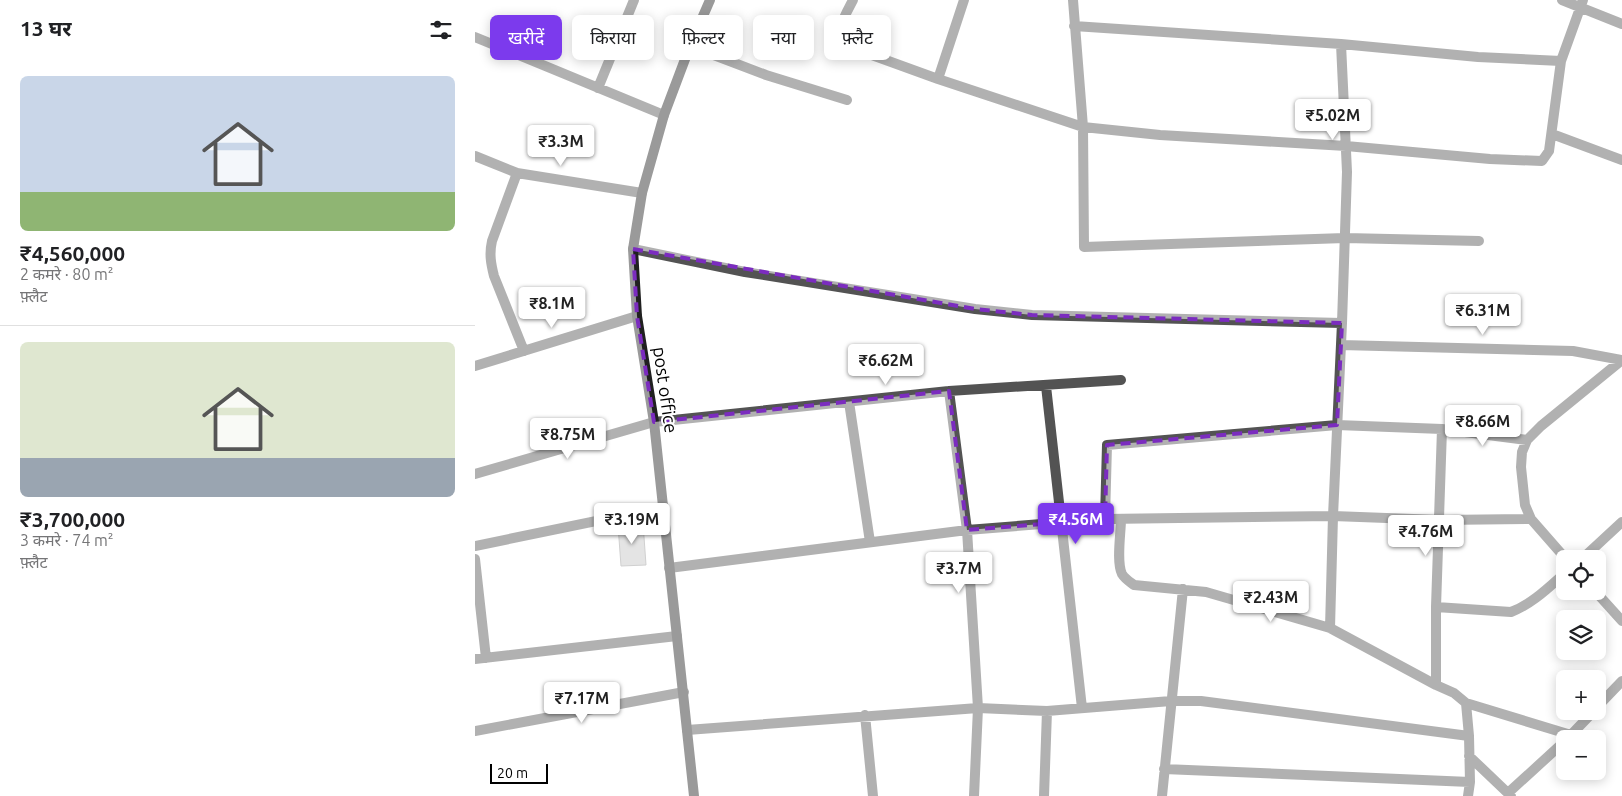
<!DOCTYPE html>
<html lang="hi">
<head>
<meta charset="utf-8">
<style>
  body { margin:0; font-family:Ubuntu,"Noto Sans Devanagari",sans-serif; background:#f2f2f2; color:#202124; height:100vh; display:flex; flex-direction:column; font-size:19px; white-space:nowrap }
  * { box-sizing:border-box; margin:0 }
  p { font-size:16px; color:#757577 }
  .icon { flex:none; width:28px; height:28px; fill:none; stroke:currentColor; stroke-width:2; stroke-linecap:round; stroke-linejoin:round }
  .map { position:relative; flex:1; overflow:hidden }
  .sheet { display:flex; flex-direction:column; background:#fff; width:475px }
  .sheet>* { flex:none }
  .top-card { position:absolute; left:15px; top:15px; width:475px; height:45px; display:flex; gap:10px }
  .controls { position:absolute; left:1081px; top:550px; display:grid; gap:10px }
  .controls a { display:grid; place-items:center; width:50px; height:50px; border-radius:8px; background:#fff; box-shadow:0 2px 12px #0003; font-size:25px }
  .scale { position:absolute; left:15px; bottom:12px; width:58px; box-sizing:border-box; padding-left:5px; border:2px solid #000; border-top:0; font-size:14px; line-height:18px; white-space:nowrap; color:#000; -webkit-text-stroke:4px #fff; paint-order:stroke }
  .price { position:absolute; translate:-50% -42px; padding:0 11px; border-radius:5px; background:#fff; color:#222; font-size:16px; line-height:32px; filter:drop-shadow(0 1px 2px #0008) }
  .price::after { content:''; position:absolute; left:50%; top:30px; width:15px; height:11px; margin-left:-8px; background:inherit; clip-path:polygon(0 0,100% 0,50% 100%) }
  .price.on { background:#7c3aed; color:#fff }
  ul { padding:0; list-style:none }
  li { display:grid; align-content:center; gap:10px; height:265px; padding:0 20px }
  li+li { border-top:1px solid #e0e0e0 }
  li span { display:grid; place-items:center; height:155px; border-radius:8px; color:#555 }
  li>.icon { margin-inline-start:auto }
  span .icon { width:90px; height:90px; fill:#fffc; stroke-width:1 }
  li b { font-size:21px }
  h2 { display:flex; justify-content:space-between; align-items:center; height:60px; padding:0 20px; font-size:21px }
  .chip { padding:0 18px; border-radius:8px; background:#fff; box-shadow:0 2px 12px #0003; font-size:18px; line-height:45px }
  .chip.on { background:#7c3aed; color:#fff }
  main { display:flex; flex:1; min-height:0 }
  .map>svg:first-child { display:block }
</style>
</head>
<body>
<main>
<section class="sheet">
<h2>13 घर<svg class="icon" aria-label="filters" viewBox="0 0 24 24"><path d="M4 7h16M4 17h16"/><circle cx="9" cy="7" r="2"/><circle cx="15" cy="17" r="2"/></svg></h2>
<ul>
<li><span style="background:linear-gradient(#c9d6e8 75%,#8fb573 0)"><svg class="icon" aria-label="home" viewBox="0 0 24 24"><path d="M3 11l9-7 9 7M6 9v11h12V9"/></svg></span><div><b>₹4,560,000</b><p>2 कमरे · 80 m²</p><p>फ़्लैट</p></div></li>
<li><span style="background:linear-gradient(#dfe7d0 75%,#9aa5b1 0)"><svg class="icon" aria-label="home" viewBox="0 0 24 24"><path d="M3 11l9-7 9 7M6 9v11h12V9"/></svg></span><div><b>₹3,700,000</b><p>3 कमरे · 74 m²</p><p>फ़्लैट</p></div></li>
</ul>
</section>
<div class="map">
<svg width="1147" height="796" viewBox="0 0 1147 796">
  <rect width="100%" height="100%" fill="#fff"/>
  <!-- building -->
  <path fill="#c3c3c3" stroke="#979797" d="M168 523 171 565 146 566 143 525Z"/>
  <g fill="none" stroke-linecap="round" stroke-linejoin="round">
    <!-- street -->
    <path stroke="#535353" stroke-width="10" d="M378 0C371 14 358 32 372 46L463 79 608 127 685 135 871 146 1015 159 1067 161 1074 151 1086 61 1003 57 866 44 599 26
      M598 0 608 127 609 247 870 238 1004 241
      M1087 0 1147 24
      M0 37 189 115
      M215 46 291 75 372 100
      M1086 61 1108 0
      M463 79 489 0
      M123 88 159 0
      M1077 134 1147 160
      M0 156 42 173 167 193
      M42 173 17 241C14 254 16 264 19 276L49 351
      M158 249 270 272 500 309 557 315 867 323
      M866 345 1098 351 1147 360
      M0 366 162 316
      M571 386 607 708
      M474 391 492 530 503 708 499 796
      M374 402 395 542
      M0 474 179 422 474 391 646 380
      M630 519 632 445 862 425 967 429 1052 440
      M646 519C646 533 641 562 647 574 650 579 655 582 659 585L731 592 855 628 961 685 979 693 991 703 994 736
      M0 546 189 507
      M0 559 11 658
      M1091 559 1056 519 1050 505 1046 467 1047 452 1052 440 1066 426 1147 360
      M1107 559 1147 522
      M194 568 492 530 630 519 858 516 965 520 1056 519
      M1120 591 1147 621
      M961 607 1036 612C1057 604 1073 588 1090 573
      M855 628 858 516 867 323 872 172 866 44
      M0 659 202 636
      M961 685V607L967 429
      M991 703 1096 735
      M1122 707 1147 681
      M390 715 398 796
      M212 730 503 708 572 711 696 701H726L994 736 995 782 993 796
      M0 731 209 692
      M1092 739 1119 711
      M994 756 1036 796
      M689 769 995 782
      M1033 793 1090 741
      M569 796 572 711
      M687 796 708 589"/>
    <!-- secondary -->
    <path stroke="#202020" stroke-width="10" d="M219 796 179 422 162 316 158 249 167 193 189 115 215 46 235 0"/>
  </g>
  <!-- marked area -->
  <path d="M0 0H1147V796H0ZM158 249 500 309 557 315 867 323 862 425 632 445 630 519 492 530 474 391 179 422 162 316Z" fill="#fff" fill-opacity=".55" fill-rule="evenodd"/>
  <path fill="none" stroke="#7b2cbf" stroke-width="4" stroke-dasharray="10 6" stroke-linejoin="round" d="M158 249 500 309 557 315 867 323 862 425 632 445 630 519 492 530 474 391 179 422 162 316Z"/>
  <g text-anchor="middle" stroke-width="4" stroke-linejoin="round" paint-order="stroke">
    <!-- street labels -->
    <g font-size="18" fill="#000" stroke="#fff">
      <text transform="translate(190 390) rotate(82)" y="6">post office</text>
    </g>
  </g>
</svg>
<div class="controls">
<a><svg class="icon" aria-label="locate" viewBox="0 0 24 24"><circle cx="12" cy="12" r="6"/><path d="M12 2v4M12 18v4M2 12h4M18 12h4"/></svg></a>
<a><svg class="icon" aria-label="layers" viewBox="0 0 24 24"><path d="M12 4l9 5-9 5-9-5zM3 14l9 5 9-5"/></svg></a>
<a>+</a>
<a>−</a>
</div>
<div class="scale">20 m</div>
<b class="price" style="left:858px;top:141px">₹5.02M</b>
<b class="price" style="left:86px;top:167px">₹3.3M</b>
<b class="price" style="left:77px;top:329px">₹8.1M</b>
<b class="price" style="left:1008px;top:336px">₹6.31M</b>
<b class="price" style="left:411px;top:386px">₹6.62M</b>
<b class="price" style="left:1008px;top:447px">₹8.66M</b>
<b class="price" style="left:93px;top:460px">₹8.75M</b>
<b class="price" style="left:157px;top:545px">₹3.19M</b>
<b class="price on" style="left:601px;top:545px">₹4.56M</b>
<b class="price" style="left:951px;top:557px">₹4.76M</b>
<b class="price" style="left:484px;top:594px">₹3.7M</b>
<b class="price" style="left:796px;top:623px">₹2.43M</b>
<b class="price" style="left:107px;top:724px">₹7.17M</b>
<div class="top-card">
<a class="chip on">खरीदें</a>
<a class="chip">किराया</a>
<a class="chip">फ़िल्टर</a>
<a class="chip">नया</a>
<a class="chip">फ़्लैट</a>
</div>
</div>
</main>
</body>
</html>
